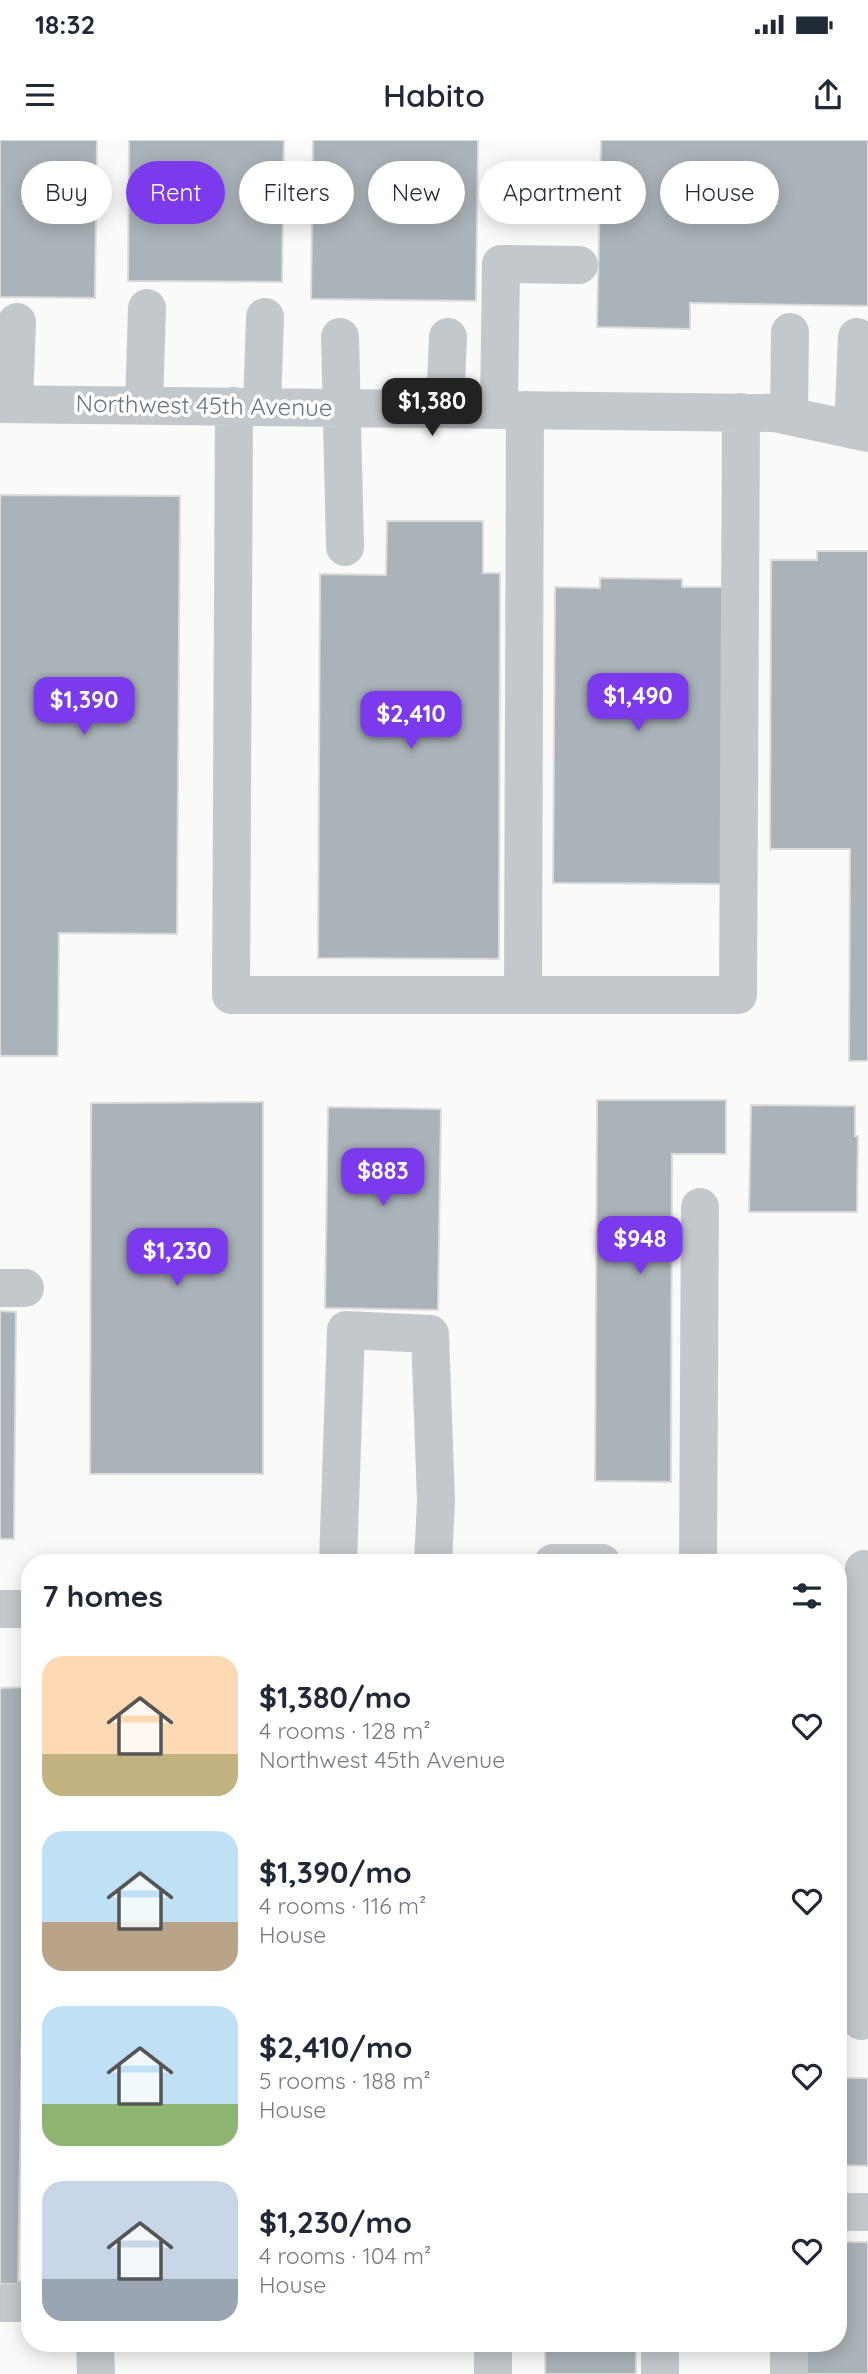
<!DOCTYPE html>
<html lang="en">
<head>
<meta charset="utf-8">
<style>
  body { margin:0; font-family:Quicksand,sans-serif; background:#f6f6f7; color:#1f2937; height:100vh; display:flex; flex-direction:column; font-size:26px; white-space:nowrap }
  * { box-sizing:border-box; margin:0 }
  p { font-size:23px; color:#747a83 }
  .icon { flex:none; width:38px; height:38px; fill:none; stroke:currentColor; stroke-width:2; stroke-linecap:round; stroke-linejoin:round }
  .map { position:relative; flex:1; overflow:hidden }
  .drawer { position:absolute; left:21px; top:1414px; width:826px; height:798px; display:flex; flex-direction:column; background:#fff; border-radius:28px; box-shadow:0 4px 18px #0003 }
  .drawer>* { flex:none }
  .top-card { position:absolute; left:21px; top:21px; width:826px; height:63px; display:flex; gap:14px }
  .price { position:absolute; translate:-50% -60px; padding:0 16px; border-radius:14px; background:#7c3aed; color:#fff; font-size:23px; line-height:46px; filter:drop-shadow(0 2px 4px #0008) }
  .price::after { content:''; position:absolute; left:50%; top:42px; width:21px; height:16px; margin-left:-10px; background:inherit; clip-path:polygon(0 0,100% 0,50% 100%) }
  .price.selected { background:#222; color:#fff }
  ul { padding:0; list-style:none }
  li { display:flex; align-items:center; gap:21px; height:175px; padding:0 21px }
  li span { display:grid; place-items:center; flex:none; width:196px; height:140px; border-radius:21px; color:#555 }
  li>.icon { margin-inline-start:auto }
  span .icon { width:84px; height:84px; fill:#fffc; stroke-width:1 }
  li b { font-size:30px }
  h2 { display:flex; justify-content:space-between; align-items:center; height:84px; padding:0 21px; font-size:30px }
  .tag { padding:0 24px; border-radius:32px; background:#fff; box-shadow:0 4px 18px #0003; font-size:24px; line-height:63px }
  .tag.selected { background:#7c3aed; color:#fff }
  .status { display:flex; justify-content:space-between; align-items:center; height:49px; padding:0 35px; background:#fff; direction:ltr }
  .status svg { height:19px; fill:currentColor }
  header { display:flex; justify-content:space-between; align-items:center; height:91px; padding:0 21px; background:#fff; font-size:32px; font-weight:600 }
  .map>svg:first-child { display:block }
</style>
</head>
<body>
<div class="status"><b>18:32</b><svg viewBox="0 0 49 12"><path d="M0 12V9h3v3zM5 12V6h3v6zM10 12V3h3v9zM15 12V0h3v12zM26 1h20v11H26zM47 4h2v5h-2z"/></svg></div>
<header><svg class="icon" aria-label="menu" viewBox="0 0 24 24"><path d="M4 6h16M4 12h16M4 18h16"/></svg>Habito<svg class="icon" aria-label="share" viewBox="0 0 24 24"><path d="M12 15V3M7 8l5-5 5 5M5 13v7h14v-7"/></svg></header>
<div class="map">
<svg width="868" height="2234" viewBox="0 0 868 2234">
  <rect width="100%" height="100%" fill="#fafaf8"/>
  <!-- building -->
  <path fill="#aab3b9" stroke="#dcdcda" stroke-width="2" d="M0 0H97L95 158 0 157Z
    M129 0H284L282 142 128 141Z
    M313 0H478L476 161 311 159Z
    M601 0H868V166L690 163V189L597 187Z
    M0 355 180 356 177 794 59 793 58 916H0Z
    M387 381H483V433H500L499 819 318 818 320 434 386 435Z
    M817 411H868V921H849L850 709H770L771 420H817Z
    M600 438 682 439V447H723L721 744 553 743 555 447 600 448Z
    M597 960H726V1014H672L671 1342 595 1341Z
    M263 962V1334H90L91 963Z
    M751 965 855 966V996H858L857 1072H749Z
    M328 967 441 969 438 1170 325 1168Z
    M0 1171 16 1172 14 1399H0Z
    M27 1547 18 2144H0V1548Z
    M838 1938H868V2026L838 2025Z
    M838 2102H868V2234H806V2203H838Z
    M545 2203H636V2234H545Z"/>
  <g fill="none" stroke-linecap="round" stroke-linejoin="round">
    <!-- minor -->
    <path stroke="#c3c8cc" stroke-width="38" d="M340 197 345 407
      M0 264 774 273 868 293
      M14 264 17 182
      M144 265 147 168
      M234 266 231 855H523
      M262 266 265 177
      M445 269 448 197
      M499 269 501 124 579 125
      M525 270 523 855H738L741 272
      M789 276 790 192
      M853 290 857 197
      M0 1148H25
      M338 1423 346 1190 430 1194 436 1361 433 1423
      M553 1423H602
      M698 1423 700 1067
      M0 1469H30
      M861 1881 864 1429
      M838 2072H868
      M0 2163H22L30 2157
      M95 2203 96 2234
      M493 2203V2234
      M660 2234V2203
      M789 2234V2203"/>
  </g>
  <g text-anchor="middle" stroke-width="7" stroke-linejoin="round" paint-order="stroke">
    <!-- street labels -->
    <g font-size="24" fill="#657683" stroke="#fff">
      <text transform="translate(204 266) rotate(1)" y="8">Northwest 45th Avenue</text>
    </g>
  </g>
</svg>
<b class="price selected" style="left:432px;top:298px">$1,380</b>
<b class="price" style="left:638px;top:593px">$1,490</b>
<b class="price" style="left:84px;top:597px">$1,390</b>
<b class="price" style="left:411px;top:611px">$2,410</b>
<b class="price" style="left:383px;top:1068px">$883</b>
<b class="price" style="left:640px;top:1136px">$948</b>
<b class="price" style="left:177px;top:1148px">$1,230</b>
<div class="top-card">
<a class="tag">Buy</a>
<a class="tag selected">Rent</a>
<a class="tag">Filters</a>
<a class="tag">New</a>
<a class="tag">Apartment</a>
<a class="tag">House</a>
</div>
<section class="drawer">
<h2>7 homes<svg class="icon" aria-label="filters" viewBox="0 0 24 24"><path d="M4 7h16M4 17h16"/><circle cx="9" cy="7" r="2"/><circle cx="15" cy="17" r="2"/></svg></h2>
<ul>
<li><span style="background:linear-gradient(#ffd9b3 70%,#c2b280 0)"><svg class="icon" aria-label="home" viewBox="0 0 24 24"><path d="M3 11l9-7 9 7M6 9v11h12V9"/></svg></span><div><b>$1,380/mo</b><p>4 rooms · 128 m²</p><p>Northwest 45th Avenue</p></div><svg class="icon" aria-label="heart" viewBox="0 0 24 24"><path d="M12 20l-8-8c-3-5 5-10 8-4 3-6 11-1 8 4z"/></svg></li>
<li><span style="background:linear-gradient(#bfe0f5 65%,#b9a48a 0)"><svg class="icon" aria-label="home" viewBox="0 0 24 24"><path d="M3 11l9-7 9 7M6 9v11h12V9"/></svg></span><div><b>$1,390/mo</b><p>4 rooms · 116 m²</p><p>House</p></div><svg class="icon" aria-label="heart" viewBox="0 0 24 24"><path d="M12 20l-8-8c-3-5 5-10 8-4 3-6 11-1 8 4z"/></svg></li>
<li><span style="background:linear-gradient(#bfe0f5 70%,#8fb573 0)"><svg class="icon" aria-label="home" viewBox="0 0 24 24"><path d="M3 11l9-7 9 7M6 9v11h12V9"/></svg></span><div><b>$2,410/mo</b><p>5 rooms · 188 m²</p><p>House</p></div><svg class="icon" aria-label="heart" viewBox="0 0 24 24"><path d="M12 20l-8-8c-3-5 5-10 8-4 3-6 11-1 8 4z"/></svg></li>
<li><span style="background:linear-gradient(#c9d6e8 70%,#9aa5b1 0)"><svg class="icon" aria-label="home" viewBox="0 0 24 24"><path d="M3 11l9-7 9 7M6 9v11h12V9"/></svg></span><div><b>$1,230/mo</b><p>4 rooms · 104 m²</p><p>House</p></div><svg class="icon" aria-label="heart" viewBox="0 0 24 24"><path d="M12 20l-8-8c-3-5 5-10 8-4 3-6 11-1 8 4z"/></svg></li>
</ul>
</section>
</div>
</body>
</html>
